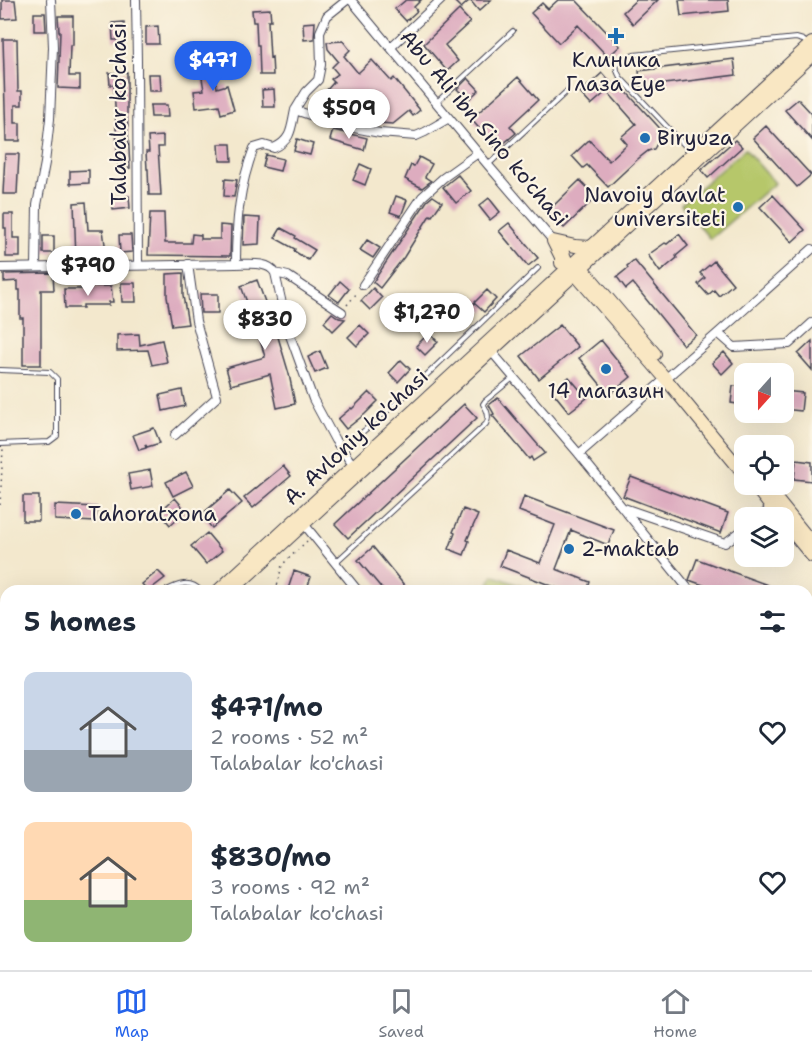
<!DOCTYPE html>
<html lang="en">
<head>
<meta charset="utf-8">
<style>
  body { margin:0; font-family:"Shantell Sans",sans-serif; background:#f2f2f3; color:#1f2937; height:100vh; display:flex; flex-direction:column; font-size:22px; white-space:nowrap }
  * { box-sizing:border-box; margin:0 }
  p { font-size:20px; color:#747a83 }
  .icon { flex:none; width:33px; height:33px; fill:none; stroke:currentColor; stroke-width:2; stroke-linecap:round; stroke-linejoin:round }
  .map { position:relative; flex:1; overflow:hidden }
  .details { position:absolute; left:0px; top:585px; width:813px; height:386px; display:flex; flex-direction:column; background:#fff; border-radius:18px 18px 0 0; box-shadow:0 6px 24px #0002 }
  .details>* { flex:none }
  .needle { width:39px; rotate:201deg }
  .controls { position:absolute; left:734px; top:363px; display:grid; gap:12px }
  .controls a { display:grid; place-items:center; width:60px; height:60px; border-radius:12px; background:#fff; box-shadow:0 6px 24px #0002; font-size:30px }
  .price { position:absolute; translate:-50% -51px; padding:0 14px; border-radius:21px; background:#fff; color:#222; font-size:20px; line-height:39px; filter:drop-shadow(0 2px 3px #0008) }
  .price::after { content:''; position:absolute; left:50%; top:36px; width:18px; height:14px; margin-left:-9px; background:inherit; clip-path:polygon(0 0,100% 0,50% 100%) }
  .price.selected { background:#2563eb; color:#fff }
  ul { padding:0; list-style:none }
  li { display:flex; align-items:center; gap:18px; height:150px; padding:0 24px }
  li span { display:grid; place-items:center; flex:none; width:168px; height:120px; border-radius:12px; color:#555 }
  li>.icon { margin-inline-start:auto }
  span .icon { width:72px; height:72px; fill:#fffc; stroke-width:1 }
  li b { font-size:26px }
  h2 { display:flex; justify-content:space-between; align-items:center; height:72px; padding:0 24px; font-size:26px }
  .menu { display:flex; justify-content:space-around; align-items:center; height:84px; border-top:2px solid #e0e1e3; background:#fff; font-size:16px; color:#747a83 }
  .menu a { display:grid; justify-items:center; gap:3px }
  .menu .selected { color:#2563eb }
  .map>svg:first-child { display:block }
</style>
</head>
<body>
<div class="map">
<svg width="812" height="970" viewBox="0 0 812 970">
  <rect width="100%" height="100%" fill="#fcf5e5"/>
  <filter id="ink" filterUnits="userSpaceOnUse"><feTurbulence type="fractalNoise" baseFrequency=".0167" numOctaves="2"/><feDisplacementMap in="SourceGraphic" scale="12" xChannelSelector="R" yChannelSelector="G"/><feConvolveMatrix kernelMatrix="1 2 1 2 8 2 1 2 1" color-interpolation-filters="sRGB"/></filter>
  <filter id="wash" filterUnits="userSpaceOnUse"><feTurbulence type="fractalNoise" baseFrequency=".008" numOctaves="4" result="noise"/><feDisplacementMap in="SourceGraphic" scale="24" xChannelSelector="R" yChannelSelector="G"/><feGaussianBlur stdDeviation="1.35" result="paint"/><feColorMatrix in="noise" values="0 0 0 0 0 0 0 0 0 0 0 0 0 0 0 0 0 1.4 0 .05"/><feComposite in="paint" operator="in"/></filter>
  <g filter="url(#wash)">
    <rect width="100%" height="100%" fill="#f3e8cd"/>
    <!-- green -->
    <path fill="#b6c76a" stroke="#6c7452" stroke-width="1.5" d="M745 149 775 183 710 239 681 204Z
      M493 575 533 591H486Z"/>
    <g id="blocks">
      <!-- building -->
      <path fill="#ddacbf" d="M2 0H15L17 18 2 19Z
        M406 0H421L414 7 417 11 406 21 395 9Z
        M453 0H491L479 11 470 0 461 8Z
        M558 0H576L620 46 608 57 578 25 559 43 531 13 542 3 548 9Z
        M636 0H658L633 24 623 12Z
        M679 0H728L729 11 681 16Z
        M270 9 271 21H268L270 58 272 57 273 75H260L259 45H257L256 22H253L252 10Z
        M459 10 470 22 445 45 458 61 447 71 424 44Z
        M34 13H45L46 31H34Z
        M58 16H73V45H70L69 76H80V89L58 88 60 31H59Z
        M124 22 125 40H113L112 23Z
        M315 22 314 39 304 40 303 23Z
        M158 26 159 44H146V27Z
        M3 39H17L18 91H22V105H15V123H20V141H6Z
        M343 41 350 50 344 56 358 73 372 60 391 81 394 78 420 110 413 116 409 111 393 124 365 122 356 112 345 120 332 116 329 113H323L316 106 317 101 334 82 331 79 338 74 332 67 338 61 328 49 327 42Z
        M734 59 736 75 641 87 639 71Z
        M213 64 217 88 227 85 234 110 221 114 219 105 196 108 194 91 204 90 200 66Z
        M127 72V112L130 168 118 169 114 85H110L109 73Z
        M602 73 617 90 621 86 666 135 658 142 654 149 648 151 639 158 608 187 587 165 583 168 572 156 589 140 609 161 627 144 621 137 636 124 607 91 591 105 580 93Z
        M148 74H160L161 91H149Z
        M518 77 538 100 510 126 516 133 497 149 471 119Z
        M468 78 479 90 468 100 457 89Z
        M274 89 275 107H263L262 90Z
        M798 99 812 114V140L785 110Z
        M150 105H167L168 117H151Z
        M766 126 811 175 797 187 753 138Z
        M333 130 367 138 364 150 330 140Z
        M163 136V147H158L161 195H149L148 169H147L146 152H149L148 137Z
        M297 139 313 144 310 155 294 151Z
        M735 140 742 147 708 178 701 170Z
        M219 144H231L232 161H220Z
        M5 154H19L17 194H3Z
        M266 155 283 159 280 171 263 167Z
        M419 157 432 164 425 177 431 181 422 188 405 179 411 165 414 166Z
        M360 164 371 169 365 185 353 180Z
        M89 170V183L70 184V171Z
        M458 175 471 191 456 203 443 187Z
        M225 179 237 180 234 197 224 196Z
        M580 180 596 197 564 228 548 211Z
        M773 195 805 230 792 242 760 207Z
        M129 196 130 208 113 210 112 197Z
        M396 196 407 200 401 216 390 212Z
        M433 196 442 202 432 216 430 215 404 257 380 288 373 282 427 201Z
        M489 198 500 212 490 220 479 206Z
        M86 202 88 230H103L107 259H76L74 203Z
        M150 213H164L165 243H191L192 234 201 235V239H220V225L231 226 230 256 148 255Z
        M4 214H13V238H20V257H6V228H4Z
        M244 217 260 218 259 244 243 245Z
        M509 223 538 258 528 266 499 231Z
        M281 228 296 236 295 238 315 250 308 260 294 251 295 249 275 238Z
        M679 234 688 246 676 256 677 258 660 272 648 255 665 243 667 244Z
        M119 235H131L132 252 120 253Z
        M43 236H54V253H43Z
        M367 240 380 248 373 258 360 250Z
        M634 260 696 335 683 345 633 283 626 289 617 277 628 268 627 266Z
        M714 261 733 284 719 296 714 290 708 295 698 284 705 278 700 273Z
        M53 273 54 290H41V365H23V318H20V290H18V281L4 282V274Z
        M183 273V296L188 324 172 326 167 297V274Z
        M257 280 268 310H270L289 374 295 404 277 408 270 374 231 385 226 368 265 357 250 305H248L241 286Z
        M340 281 349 289 339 302 329 295Z
        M121 283H135L136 302H122Z
        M91 286H111L113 302H109V305H83V308H65L64 289H91Z
        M373 288 382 298 370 310 361 301Z
        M487 290 496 299 484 312 474 303Z
        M200 294H218V313H201Z
        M462 299 471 308 460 321 450 312Z
        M332 313 339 318 345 319 333 331 324 322Z
        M360 325 369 334 357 346 348 337Z
        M560 325 578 347 539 379 521 356Z
        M429 333 438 342 425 355 416 346Z
        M139 334 140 345 162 340 167 362 152 365 148 350 117 351V335Z
        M601 340 631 377 609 395 579 358Z
        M812 341V370L798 354Z
        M320 351 327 368 315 373 308 357Z
        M724 352 733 363 722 374 712 363Z
        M401 360 410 369 398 382 389 373Z
        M569 377 587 398 569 412 552 391Z
        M733 386 744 387V405L731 403Z
        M182 390 185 406 163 411 160 395Z
        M783 391 803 393 801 411 783 409Z
        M369 392 378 401 365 414 346 429 338 419 351 408 352 409Z
        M498 398 545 453 533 461 531 457 529 459 492 415 494 414 489 405Z
        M464 404 477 418 348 538 335 524Z
        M154 428 160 443 147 447 145 444 146 448 139 450 133 435Z
        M796 460 812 462V481L794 479Z
        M283 466 291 476 253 508 244 498Z
        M150 470 153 486 131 490 128 474Z
        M186 472 193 486 173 496 166 482Z
        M631 477 728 513 721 533 623 496Z
        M230 490 242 503 212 528 201 515Z
        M23 496H39V521H23Z
        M524 496 614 530 608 545 571 530 556 569 590 582 587 591H565L500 566 506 550 540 563 555 525 519 511Z
        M175 498 186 511 170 525 159 512Z
        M55 505 97 507 96 522 55 520Z
        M463 509 478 515 467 540 469 541 464 555 449 549 455 533 453 532Z
        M207 533 222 551 206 564 191 546Z
        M373 547 409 591H384L358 560Z
        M697 559 781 590V591H720L689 580Z
        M158 571 165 578 148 591 142 584Z
        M294 571 311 577 306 591H294L288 589Z"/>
    </g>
  </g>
  <g filter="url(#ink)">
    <use href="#blocks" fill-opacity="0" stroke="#414051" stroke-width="1.5"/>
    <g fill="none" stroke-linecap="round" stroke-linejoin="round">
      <!-- lane casing -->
      <g stroke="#414051" stroke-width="6">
        <path id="lane" d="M437 102 513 31
          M690 151 620 77C611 62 621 59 634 55L796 38 803 40 807 43
          M488 165 566 92
          M0 370 50 372 57 379V436L49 442 0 444
          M345 450 351 442 410 391 538 268
          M336 562 486 424C490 417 488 411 483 404L485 401 513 378
          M165 591C178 584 190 579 201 591
          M807 794 812 790
          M434 964 439 970"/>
      </g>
      <!-- street casing -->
      <g stroke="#414051" stroke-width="10">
        <path id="street" d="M136 0 137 61 138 264
          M351 0 488 165 555 243
          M391 47 441 0
          M295 110 306 92 318 80 321 65 320 32 327 16 347 0
          M236 264C236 223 239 187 254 148L264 145 274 148C292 140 291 128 295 110L339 125 380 133 416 136 425 132 449 118
          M36 267 37 205 45 163 50 119 53 47 51 0
          M0 268 236 264C248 264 269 261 275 273L288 330 313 399 335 440 353 465
          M275 273 288 276 342 312
          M363 285 422 197 443 178 478 153
          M718 333 734 347 789 344 812 323
          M491 351 579 454 690 591
          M175 435 217 397 196 321 188 264
          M579 454 718 333 812 249
          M624 508 725 543 744 529
          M759 518 776 504
          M304 524 358 591
          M807 687 812 689
          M370 964 374 970
          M664 964 671 970
          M802 964 807 970
          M13 965H134"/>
      </g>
      <!-- secondary casing -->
      <g stroke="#414051" stroke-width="14">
        <path id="secondary" d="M563 253 569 267 665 378 744 474
          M577 262 655 354
          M561 263V257L553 241 575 246 591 247
          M753 484 780 518
          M764 484 812 543
          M783 521 812 556
          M218 591 812 43
          M231 591 812 55
          M0 685H6
          M0 695H6
          M463 964 467 970
          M482 964 487 970"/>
      </g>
      <!-- path -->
      <path stroke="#414051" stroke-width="1.5" stroke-dasharray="1.5 4.5" stroke-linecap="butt" d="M347 305 357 293
        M0 505 3 449
        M276 591 282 565 307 541
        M0 609 1 675
        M2 707 3 769
        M507 964 511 970"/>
      <!-- lane -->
      <use href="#lane" stroke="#fff" stroke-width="4"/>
      <!-- street -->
      <use href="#street" stroke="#fff" stroke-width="8"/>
      <!-- secondary -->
      <use href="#secondary" stroke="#f9e7c3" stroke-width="12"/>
    </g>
  </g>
  <!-- markers -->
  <g fill="#1f6fb2" stroke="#fcf5e5" stroke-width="2">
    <path d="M613 27h6v6h6v6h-6v6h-6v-6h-6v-6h6z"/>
    <circle cx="645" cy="138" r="6"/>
    <circle cx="738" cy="207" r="6"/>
    <circle cx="606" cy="369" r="6"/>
    <circle cx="76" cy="514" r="6"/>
    <circle cx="569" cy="549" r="6"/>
  </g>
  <g text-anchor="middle" stroke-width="4.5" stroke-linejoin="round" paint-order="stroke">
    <!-- poi labels -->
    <g font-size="21" fill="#22223b" stroke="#fcf5e5" text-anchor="start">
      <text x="616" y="67" text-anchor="middle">Клиника<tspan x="616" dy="24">Глаза Eye</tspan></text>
      <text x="657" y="145">Biryuza</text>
      <text x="726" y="202" text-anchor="end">Navoiy davlat<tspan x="726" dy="24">universiteti</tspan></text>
      <text x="606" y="398" text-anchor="middle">14 магазин</text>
      <text x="88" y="521">Tahoratxona</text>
      <text x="581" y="556">2-maktab</text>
    </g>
    <!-- street labels -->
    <g font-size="21" fill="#22223b" stroke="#fcf5e5">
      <text transform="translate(119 114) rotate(-90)" y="7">Talabalar ko'chasi</text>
      <text transform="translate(484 128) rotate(50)" y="7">Abu Ali ibn Sino ko'chasi</text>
      <text transform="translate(356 437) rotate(-43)" y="7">A. Avloniy ko'chasi</text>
    </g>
  </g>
</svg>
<div class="controls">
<a><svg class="needle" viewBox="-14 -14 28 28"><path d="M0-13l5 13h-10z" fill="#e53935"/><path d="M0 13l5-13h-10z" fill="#747a83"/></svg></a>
<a><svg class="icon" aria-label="locate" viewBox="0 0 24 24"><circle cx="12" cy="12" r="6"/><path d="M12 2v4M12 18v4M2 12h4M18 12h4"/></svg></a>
<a><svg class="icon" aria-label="layers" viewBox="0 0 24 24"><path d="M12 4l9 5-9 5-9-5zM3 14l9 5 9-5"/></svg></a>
</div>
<b class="price selected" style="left:213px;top:92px">$471</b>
<b class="price" style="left:349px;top:140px">$509</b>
<b class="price" style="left:88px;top:297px">$790</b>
<b class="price" style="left:427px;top:344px">$1,270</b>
<b class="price" style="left:265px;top:351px">$830</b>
<section class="details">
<h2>5 homes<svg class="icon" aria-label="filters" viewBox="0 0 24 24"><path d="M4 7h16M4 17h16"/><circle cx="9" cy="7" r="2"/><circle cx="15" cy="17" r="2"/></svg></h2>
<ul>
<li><span style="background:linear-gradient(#c9d6e8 65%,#9aa5b1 0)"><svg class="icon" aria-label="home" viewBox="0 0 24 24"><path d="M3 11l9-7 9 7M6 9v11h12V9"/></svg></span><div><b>$471/mo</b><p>2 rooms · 52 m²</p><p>Talabalar ko'chasi</p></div><svg class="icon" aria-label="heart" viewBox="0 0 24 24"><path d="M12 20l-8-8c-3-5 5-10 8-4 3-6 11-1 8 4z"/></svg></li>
<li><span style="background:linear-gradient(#ffd9b3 65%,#8fb573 0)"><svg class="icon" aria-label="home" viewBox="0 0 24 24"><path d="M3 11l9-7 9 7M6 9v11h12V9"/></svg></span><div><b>$830/mo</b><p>3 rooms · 92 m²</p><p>Talabalar ko'chasi</p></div><svg class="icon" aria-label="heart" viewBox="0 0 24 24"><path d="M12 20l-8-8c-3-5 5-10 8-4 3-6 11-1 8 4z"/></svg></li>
</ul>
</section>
</div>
<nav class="menu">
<a class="selected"><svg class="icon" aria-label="map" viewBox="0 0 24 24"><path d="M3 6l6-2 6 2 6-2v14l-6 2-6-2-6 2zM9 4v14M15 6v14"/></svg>Map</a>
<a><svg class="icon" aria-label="saved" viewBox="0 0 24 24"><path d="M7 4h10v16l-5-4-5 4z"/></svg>Saved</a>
<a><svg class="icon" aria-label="home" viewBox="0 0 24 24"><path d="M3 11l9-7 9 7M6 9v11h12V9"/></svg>Home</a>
</nav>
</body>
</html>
